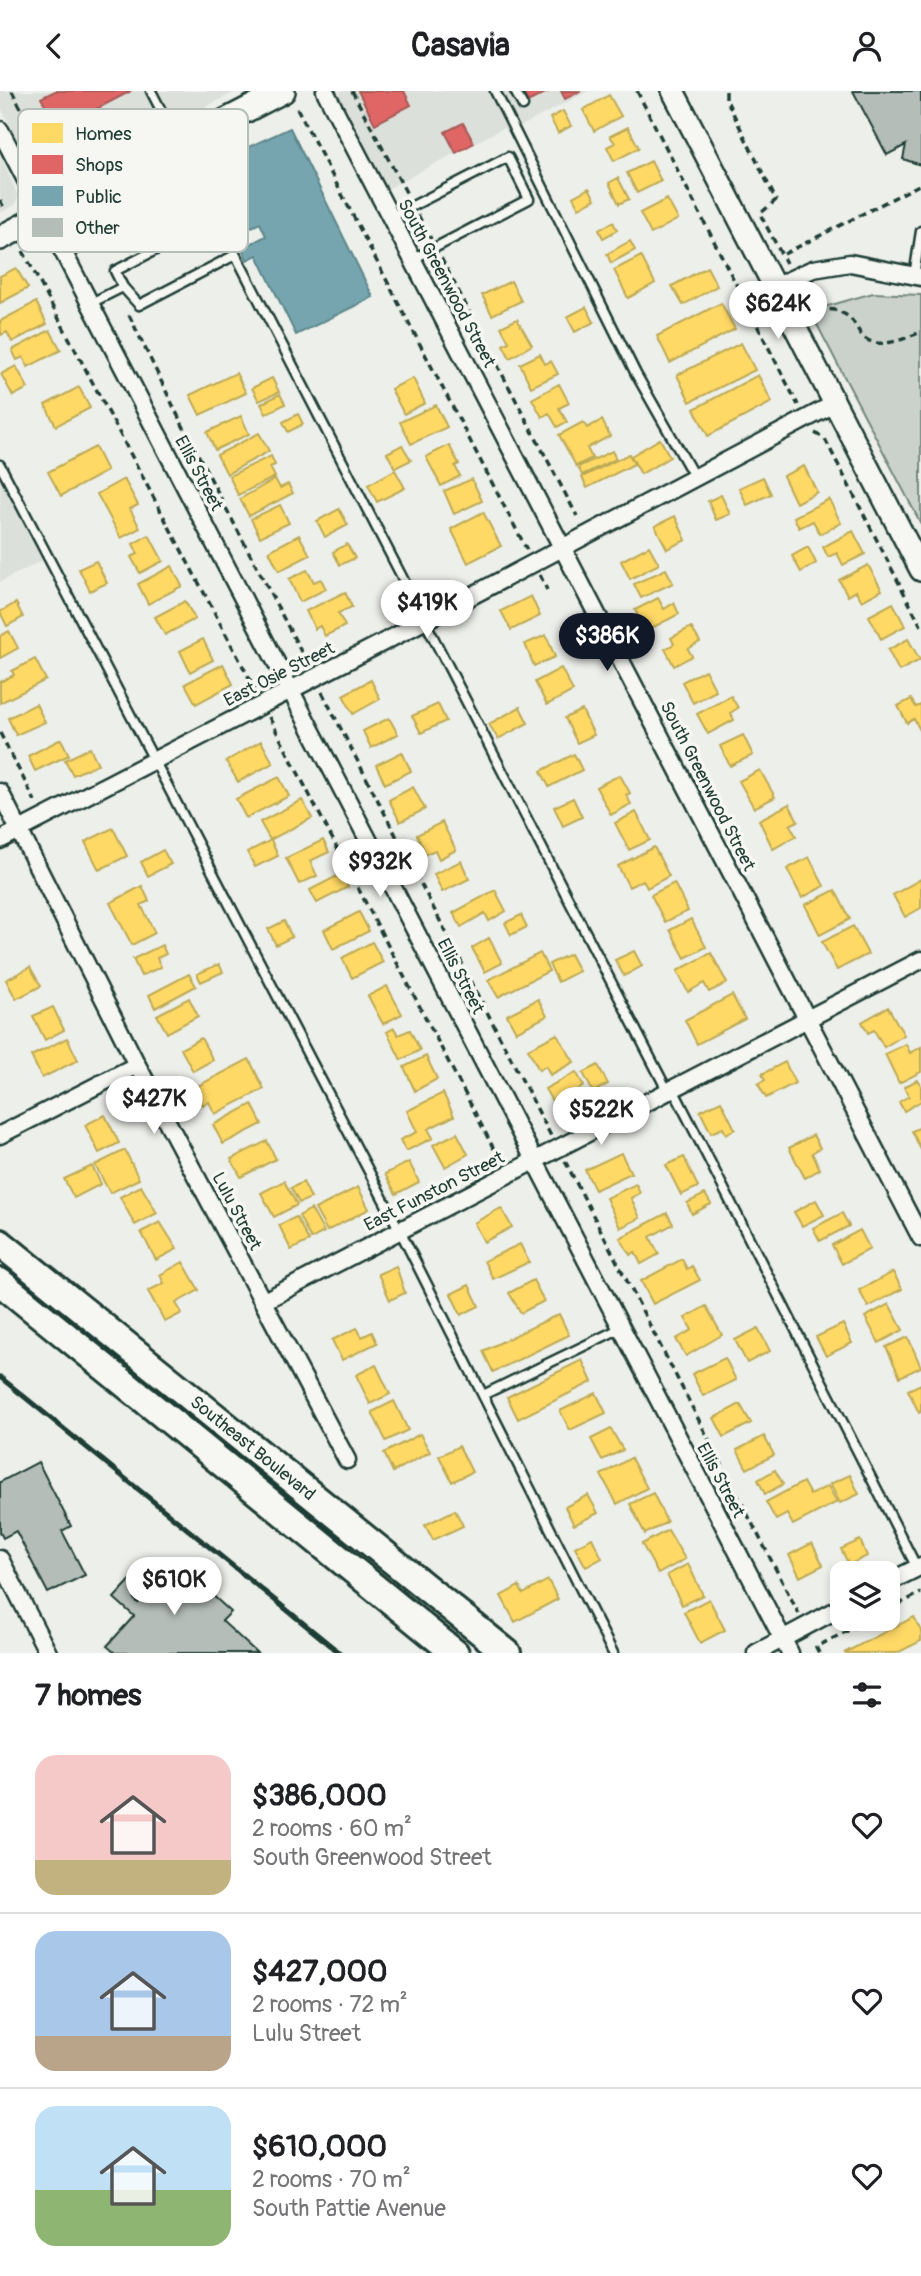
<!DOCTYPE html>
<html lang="en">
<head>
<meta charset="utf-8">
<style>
  body { margin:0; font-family:Pangolin,sans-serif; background:#f2f2f2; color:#202124; height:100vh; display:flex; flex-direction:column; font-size:26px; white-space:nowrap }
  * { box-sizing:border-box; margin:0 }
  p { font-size:23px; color:#757577 }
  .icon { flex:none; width:38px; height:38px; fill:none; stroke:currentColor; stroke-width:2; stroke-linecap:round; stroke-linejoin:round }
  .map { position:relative; height:1562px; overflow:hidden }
  .panel { display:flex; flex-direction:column; background:#fff; flex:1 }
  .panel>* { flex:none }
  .controls { position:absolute; left:830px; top:1470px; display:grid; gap:14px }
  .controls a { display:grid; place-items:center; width:70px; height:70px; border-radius:14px; background:#fff; box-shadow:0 4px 10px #0003; font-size:35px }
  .price { position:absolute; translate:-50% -60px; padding:0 16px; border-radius:24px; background:#fff; color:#222; font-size:23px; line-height:46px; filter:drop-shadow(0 2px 4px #0008) }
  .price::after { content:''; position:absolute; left:50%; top:42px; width:21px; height:16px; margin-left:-10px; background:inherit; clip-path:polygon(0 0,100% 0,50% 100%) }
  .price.active { background:#111827; color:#fff }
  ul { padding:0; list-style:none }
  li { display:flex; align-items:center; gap:21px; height:175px; padding:0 35px }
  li+li { border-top:2px solid #e0e0e0 }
  li span { display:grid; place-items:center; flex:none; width:196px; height:140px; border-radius:21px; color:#555 }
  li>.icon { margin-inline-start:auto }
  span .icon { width:84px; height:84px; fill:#fffc; stroke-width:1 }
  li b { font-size:30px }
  h2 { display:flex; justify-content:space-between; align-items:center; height:84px; padding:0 35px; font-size:30px }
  header { display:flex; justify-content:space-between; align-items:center; height:91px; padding:0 35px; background:#fff; font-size:32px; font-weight:800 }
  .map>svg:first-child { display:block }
</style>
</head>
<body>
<header><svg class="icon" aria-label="back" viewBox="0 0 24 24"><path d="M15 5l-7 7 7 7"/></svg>Casavia<svg class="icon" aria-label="person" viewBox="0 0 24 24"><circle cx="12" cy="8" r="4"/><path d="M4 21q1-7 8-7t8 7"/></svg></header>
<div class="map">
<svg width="921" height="1562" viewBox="0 0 921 1562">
  <rect width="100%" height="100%" fill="#edefea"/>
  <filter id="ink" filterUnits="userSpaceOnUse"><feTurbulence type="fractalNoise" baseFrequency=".0143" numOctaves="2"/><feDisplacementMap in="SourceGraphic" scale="14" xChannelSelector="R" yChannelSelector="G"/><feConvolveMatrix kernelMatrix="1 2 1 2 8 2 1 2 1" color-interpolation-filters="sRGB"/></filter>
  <g filter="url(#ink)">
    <!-- built -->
    <path fill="#dce0db" d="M0 0H237L51 95 43 93 37 87 0 15Z
      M340 0H588L512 40 503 37 387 98 340 10Z
      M0 62 18 106 15 114 0 122Z
      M0 365 51 465 0 491Z"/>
    <!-- green -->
    <path fill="#cbd2cc" stroke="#758880" stroke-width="2" d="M873 202 921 204V433L810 220Z"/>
    <!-- homes -->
    <path fill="#ffd966" stroke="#bcaa57" stroke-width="2" d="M609 4 621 25 594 40 583 19Z
      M563 20 571 35 558 42 550 27Z
      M628 36 639 57 614 70 607 56 615 52 610 45Z
      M651 70 661 90 637 102 627 82Z
      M618 87 629 108 619 113 609 92Z
      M589 97 595 108 579 117 573 106Z
      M667 108 678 128 651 143 640 122Z
      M613 131 617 139 603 147 599 139Z
      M630 150 635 159 611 172 607 163Z
      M641 165 655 192 628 207 614 179Z
      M707 176 717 195 683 214 672 195Z
      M16 177 28 197 0 212V185Z
      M511 190 521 210 492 224 482 204Z
      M36 211 47 233 12 251 7 241 1 244 0 230Z
      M721 212 735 238 670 272 657 245Z
      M586 216 594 231 575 241 567 226Z
      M517 228 532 254 510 267 503 254 509 251 501 236Z
      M50 239 61 259 28 276 23 266 17 269 12 259Z
      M741 252 755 279 690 311 677 284Z
      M540 263 545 273 551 270 558 283 531 296 520 273Z
      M16 275 28 297 13 305 1 283Z
      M236 282 246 302 200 324 190 304Z
      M758 284 772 311 708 345 694 318Z
      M272 287 279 301 259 310 252 297Z
      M413 287 425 312 404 323 391 298Z
      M559 293 569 312 559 317 567 331 557 336 549 322 542 326 532 308Z
      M79 296 90 317 56 335 45 314Z
      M280 303 285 313 266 323 261 313Z
      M436 314 447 336 411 353 400 331Z
      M298 323 303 333 288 341 283 331Z
      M241 325 249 343 215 359 207 341Z
      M602 329 610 345 587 357 592 367 576 375 559 344 583 331 587 337Z
      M259 342 269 360 227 383 217 364Z
      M660 348 670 366 641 383 631 365Z
      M402 354 411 369 395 377 387 362Z
      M449 354 459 373 455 375 460 385 441 395 426 366Z
      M95 356 107 380 61 405 48 381Z
      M612 360 616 368 582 384 578 376Z
      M629 363 634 373 587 397 582 386Z
      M271 365 275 374 270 376 275 386 238 404 229 385Z
      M804 375 817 401 796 412 783 385Z
      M395 379 405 397 377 411 368 394Z
      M763 386 771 403 747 414 739 397Z
      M124 388 138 414 130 418 140 437 121 447 97 403Z
      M275 388 280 397 288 393 293 402 249 425 240 408Z
      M472 388 482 410 454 423 444 400Z
      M721 404 730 423 716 429 708 410Z
      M829 408 841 432 820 443 813 430 799 437 794 426Z
      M280 414 289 432 260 446 251 428Z
      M339 418 348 434 325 446 317 430Z
      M483 421 501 455 468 472 451 438Z
      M675 425 686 449 667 458 655 435Z
      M853 440 865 463 843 474 837 462 828 466 823 456Z
      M149 444 163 470 140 482 131 466 138 463 133 453Z
      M299 444 310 464 279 480 269 460Z
      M347 453 355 467 340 474 333 461Z
      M649 455 659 473 630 488 621 470Z
      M808 456 816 472 801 481 792 465Z
      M96 470 107 492 90 500 79 478Z
      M868 474 882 499 862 510 856 500 848 505 839 489Z
      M172 475 182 495 148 513 138 493Z
      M666 478 673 492 641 507 634 493Z
      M307 479 314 491 321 488 326 498 300 511 289 488Z
      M345 501 352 516 338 522 345 535 325 545 320 535 315 538 306 520Z
      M531 505 540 525 511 539 501 520Z
      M658 507 664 518 674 512 679 523 646 540 635 519Z
      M185 510 195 528 165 544 155 526Z
      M16 512 23 526 7 535 0 521Z
      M893 512 905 535 881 548 869 525Z
      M691 536 700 551 688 558 692 565 674 575 665 558 674 553 671 547Z
      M9 540 18 557 0 567V545Z
      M546 544 555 566 534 575 525 553Z
      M203 548 213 569 190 581 180 560Z
      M908 548 920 569 899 580 888 559Z
      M35 568 46 589 0 612V591L14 584 12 580Z
      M223 573 233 593 196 613 185 593Z
      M561 577 573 600 547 614 535 591Z
      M705 579 716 600 693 612 682 591Z
      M371 589 380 608 353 623 343 604Z
      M731 605 738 617 730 622 734 629 708 643 697 623Z
      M911 608 916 616 921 614V641L914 628 907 632 898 615Z
      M36 613 45 631 16 644 8 627Z
      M438 613 446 630 421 642 412 625Z
      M520 616 528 632 498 648 489 633Z
      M582 619 594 644 577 652 565 627Z
      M389 627 398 643 371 657 363 640Z
      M743 644 753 664 730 675 720 655Z
      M61 648 69 664 35 680 28 665Z
      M261 650 273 672 238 691 226 670Z
      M90 657 98 673 73 684 65 669Z
      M402 661 411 680 385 693 376 674Z
      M574 663 582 679 549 696 541 680Z
      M760 679 775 706 754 717 739 690Z
      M620 684 630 702 626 704 631 713 611 724 596 696Z
      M279 686 289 705 246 727 236 708Z
      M413 696 425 718 400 731 389 709Z
      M573 707 582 726 563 735 554 716Z
      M302 709 312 727 270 749 260 731Z
      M789 713 798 730 790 734 796 745 773 758 759 729Z
      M636 721 650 749 629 759 615 732Z
      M442 731 456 759 439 768 435 759 426 763 417 744Z
      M113 737 127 765 99 779 85 751Z
      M271 749 278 765 255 776 247 761Z
      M323 749 329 761 310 770 317 785 299 793 286 767Z
      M654 756 669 785 647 797 643 789 629 796 618 775Z
      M163 759 171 773 148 785 141 771Z
      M809 766 824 795 802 807 787 778Z
      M461 770 469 788 442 801 434 783Z
      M341 783 348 796 317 812 310 799Z
      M921 788V817L905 826 893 804Z
      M674 792 688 820 665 831 651 804Z
      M142 795 149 810 141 814 155 842 132 854 110 812Z
      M495 799 506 820 489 830 485 822 461 836 453 822Z
      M835 799 850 828 820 844 805 814Z
      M359 821 369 840 333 858 324 839Z
      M521 824 527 836 511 844 505 832Z
      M691 828 706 856 685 867 670 839Z
      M284 830 292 846 276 854 268 838Z
      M853 835 868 863 837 879 822 851Z
      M489 847 502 872 485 881 472 857Z
      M372 851 383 871 352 887 342 867Z
      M162 854 166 863 157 867 161 876 141 885 133 868Z
      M634 860 642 875 624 885 615 869Z
      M540 862 549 880 498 906 488 889Z
      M711 862 727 892 709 901 704 892 688 901 677 880Z
      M570 863 579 880 558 891 549 873Z
      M219 873 223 881 201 891 197 883Z
      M30 876 41 895 16 908 6 889Z
      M189 883 196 895 155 917 149 904Z
      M387 895 402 923 383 933 368 905Z
      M732 904 745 928 697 953 685 929Z
      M189 907 198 925 167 942 157 924Z
      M538 908 547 925 516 941 507 924Z
      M53 916 64 939 45 949 33 925Z
      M888 916 904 944 884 956 874 939 868 942 862 931Z
      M394 937 398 944 410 939 420 959 401 969 387 941Z
      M557 943 574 971 550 984 546 975 539 979 528 958Z
      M67 947 78 969 42 987 31 965Z
      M201 947 213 969 193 980 181 958Z
      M906 953 910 962 921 956V981L899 992 885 963Z
      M426 965 437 988 415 1000 404 976Z
      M249 968 264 998 215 1023 209 1011 203 1014 194 997Z
      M785 971 795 992 766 1007 758 993 765 989 762 983Z
      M598 974 608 993 593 1001 583 982Z
      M576 981 584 995 576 1000 583 1011 560 1024 545 998Z
      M917 989 921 994V1010L904 1020 899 1011 909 1005 904 996Z
      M443 1002 454 1025 428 1038 433 1047 406 1060 400 1049 417 1041 407 1020Z
      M721 1010 735 1038 726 1043 723 1037 711 1042 700 1020Z
      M252 1013 262 1033 223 1053 213 1034Z
      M105 1024 119 1052 99 1062 85 1034Z
      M921 1036V1059L912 1040Z
      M457 1042 468 1063 445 1076 433 1054Z
      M813 1044 820 1057 812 1062 820 1078 805 1087 789 1057Z
      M267 1050 276 1068 241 1086 231 1068Z
      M125 1059 139 1088 110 1102 95 1074Z
      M621 1062 631 1082 595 1099 585 1079Z
      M684 1066 698 1096 681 1104 666 1074Z
      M409 1071 419 1091 396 1103 385 1083Z
      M92 1075 101 1093 74 1107 64 1088Z
      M284 1090 297 1114 274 1126 261 1102Z
      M303 1091 311 1107 299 1112 291 1097Z
      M636 1093 640 1102 631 1107 640 1127 620 1137 606 1107Z
      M141 1095 157 1122 135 1134 120 1106Z
      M358 1096 369 1118 327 1140 315 1118Z
      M705 1103 711 1113 692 1123 687 1112Z
      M816 1109 824 1124 802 1135 794 1121Z
      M501 1117 512 1136 484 1151 474 1132Z
      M311 1118 324 1141 311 1148 299 1125Z
      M667 1122 673 1133 650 1146 659 1163 641 1173 635 1161 630 1164 620 1147Z
      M842 1122 849 1135 820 1150 813 1137Z
      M296 1126 309 1150 291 1159 279 1134Z
      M160 1131 177 1158 156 1169 141 1141Z
      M860 1139 870 1158 842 1173 832 1154Z
      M520 1153 529 1171 493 1188 484 1170Z
      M682 1168 687 1178 692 1175 700 1189 653 1213 641 1190Z
      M183 1171 199 1199 176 1212 182 1222 165 1231 148 1200 164 1192 160 1184Z
      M396 1175 405 1202 390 1209 378 1183Z
      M893 1181 902 1198 868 1216 859 1199Z
      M533 1189 544 1210 521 1222 509 1202Z
      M469 1194 479 1215 461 1224 451 1203Z
      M889 1213 903 1239 879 1252 865 1226Z
      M706 1215 722 1244 686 1265 676 1248 692 1239 685 1227Z
      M559 1223 569 1244 493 1281 483 1260Z
      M843 1233 852 1252 826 1265 816 1246Z
      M357 1237 362 1246 372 1241 377 1252 342 1269 332 1249Z
      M758 1237 770 1260 747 1272 735 1249Z
      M908 1246 921 1276 900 1286 886 1256Z
      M725 1267 736 1289 703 1305 692 1283Z
      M582 1269 592 1291 518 1328 507 1306Z
      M376 1274 390 1303 370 1313 356 1284Z
      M921 1293V1321L919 1322 908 1299Z
      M596 1302 606 1322 570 1339 560 1320Z
      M394 1310 408 1339 386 1350 372 1321Z
      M740 1313 751 1332 724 1346 714 1327Z
      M611 1338 623 1359 602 1369 591 1348Z
      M420 1343 430 1361 393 1381 384 1362Z
      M764 1345 774 1364 747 1378 737 1359Z
      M459 1355 472 1381 452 1391 439 1365Z
      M631 1367 647 1397 617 1413 601 1384Z
      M775 1379 783 1393 765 1403 758 1389Z
      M850 1384 859 1403 840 1412 830 1393Z
      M803 1391 810 1404 828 1395 837 1411 793 1434 787 1423 776 1429 766 1411Z
      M653 1402 667 1431 645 1443 630 1413Z
      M588 1404 598 1422 574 1434 565 1416Z
      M455 1419 463 1435 433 1449 425 1434Z
      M668 1439 685 1468 658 1483 642 1453Z
      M592 1447 602 1467 586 1476 575 1456Z
      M860 1449 867 1465 849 1474 841 1458Z
      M812 1452 823 1474 800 1486 789 1464Z
      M688 1473 703 1504 682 1514 667 1484Z
      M548 1489 558 1508 515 1531 501 1505 519 1495 523 1503Z
      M709 1508 725 1539 700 1552 684 1521Z
      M914 1526 921 1540V1550L897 1562H844Z"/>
    <!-- shops -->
    <path fill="#e06666" stroke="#a65a57" stroke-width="2" d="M55 0H131L58 38 41 7Z
      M358 0H404L411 14 375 33Z
      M522 0H549L528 11Z
      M561 0H581L565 8Z
      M463 32 474 52 456 62 445 41Z"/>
    <!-- public -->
    <path fill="#76a5af" stroke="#5c868a" stroke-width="2" d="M290 37 373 206 296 244 257 164 247 169 242 157 266 145 260 132 233 145 200 78Z"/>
    <!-- building -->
    <path fill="#b4bdb8" stroke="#1f3d34" stroke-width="2" d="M853 0H921V74L903 68 906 54 887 64Z
      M38 1371 71 1435 62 1440 85 1484 48 1502 16 1440 3 1447 0 1441V1391Z
      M147 1471 158 1482 134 1508 138 1512 176 1471 231 1521 222 1530 257 1562H115L107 1555 134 1525 114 1507Z"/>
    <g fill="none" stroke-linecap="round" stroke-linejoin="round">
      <!-- service casing -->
      <g stroke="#1f3d34" stroke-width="13">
        <path id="service" d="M151 0 668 1001
          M495 0 636 283 695 387
          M515 0 523 15
          M391 126 508 66 529 108 413 168
          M65 164 198 92
          M914 185 921 140
          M123 196 115 180 216 128
          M89 213 123 196 139 214 235 164
          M0 374 400 1140 613 1562
          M673 998 917 1477
          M483 1304 621 1237"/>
      </g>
      <!-- minor casing -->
      <g stroke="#1f3d34" stroke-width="21">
        <path id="minor" d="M325 0 921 1147
          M0 39 790 1562
          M774 196 813 178 850 172 921 186
          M0 701 137 974 347 1369
          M0 749 409 538 834 313
          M0 1044 137 974
          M264 1210 921 869
          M0 1468 48 1562
          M887 1492 921 1475
          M756 1562 842 1516"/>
      </g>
      <!-- tertiary casing -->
      <g stroke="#1f3d34" stroke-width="26">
        <path id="tertiary" d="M673 0 921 479"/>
      </g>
      <!-- secondary casing -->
      <g stroke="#1f3d34" stroke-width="28">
        <path id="secondary" d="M0 147 283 0"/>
      </g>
      <!-- primary casing -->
      <g stroke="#1f3d34" stroke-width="32">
        <path id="primary" d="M0 1152 507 1562
          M0 1191 455 1562"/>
      </g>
      <!-- path -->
      <path stroke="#1f3d34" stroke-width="3.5" stroke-dasharray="7 5" stroke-linecap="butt" d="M12 0 59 91
        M352 0 408 105
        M637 0 798 314
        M726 0V8L776 109 760 123 786 172
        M297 17 527 459
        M0 109 5 119
        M418 124 431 148
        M23 160 256 600
        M784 163 921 93
        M441 167 577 425
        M808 216 810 220C820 219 833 216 842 222 852 226 855 234 860 242 874 262 903 248 921 241
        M129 224 181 331 307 572
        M815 342 825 348 921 535
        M540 484 547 499
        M322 601 551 1045
        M269 626 497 1064
        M0 642 35 710
        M565 1070 799 1523
        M887 1519 921 1502
        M819 1562 816 1556 871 1528"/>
      <!-- service -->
      <use href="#service" stroke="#f6f6f2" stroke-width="8"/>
      <!-- minor -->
      <use href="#minor" stroke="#f6f6f2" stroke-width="16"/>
      <!-- tertiary -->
      <use href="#tertiary" stroke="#f6f6f2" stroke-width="21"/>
      <!-- secondary -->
      <use href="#secondary" stroke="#f6f6f2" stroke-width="23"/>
      <!-- primary -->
      <use href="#primary" stroke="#f6f6f2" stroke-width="26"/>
      <!-- rail -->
      <path stroke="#1f3d34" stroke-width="5" d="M0 1286 340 1562"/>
    </g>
  </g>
  <g text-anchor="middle" stroke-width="7" stroke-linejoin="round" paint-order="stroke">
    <!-- street labels -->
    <g font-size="18" fill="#1f3d34" stroke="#f6f6f2">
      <text transform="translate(447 192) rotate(62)" y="6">South Greenwood Street</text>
      <text transform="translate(199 382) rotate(62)" y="6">Ellis Street</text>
      <text transform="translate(279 583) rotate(-27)" y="6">East Osie Street</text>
      <text transform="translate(708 695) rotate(63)" y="6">South Greenwood Street</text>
      <text transform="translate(461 885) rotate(63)" y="6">Ellis Street</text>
      <text transform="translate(434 1100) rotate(-27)" y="6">East Funston Street</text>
      <text transform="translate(237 1120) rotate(62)" y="6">Lulu Street</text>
      <text transform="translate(253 1357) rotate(39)" y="6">Southeast Boulevard</text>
      <text transform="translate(721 1389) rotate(62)" y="6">Ellis Street</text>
    </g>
  </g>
  <!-- legend -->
  <rect x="18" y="18" width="230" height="143" rx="10" fill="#f6f6f2" stroke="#b6beb9" stroke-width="2"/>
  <rect x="32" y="32" width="31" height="20" fill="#ffd966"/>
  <rect x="32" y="64" width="31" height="19" fill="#e06666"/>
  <rect x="32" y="95" width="31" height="20" fill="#76a5af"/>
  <rect x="32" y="127" width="31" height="19" fill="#b4bdb8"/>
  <g font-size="19" fill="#1f3d34">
    <text x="75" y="49">Homes</text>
    <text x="75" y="80">Shops</text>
    <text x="75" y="112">Public</text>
    <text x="75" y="143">Other</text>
  </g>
</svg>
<div class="controls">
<a><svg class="icon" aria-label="layers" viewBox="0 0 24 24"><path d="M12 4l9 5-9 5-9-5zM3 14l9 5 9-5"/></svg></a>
</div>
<b class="price" style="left:778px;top:250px">$624K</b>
<b class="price" style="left:427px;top:549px">$419K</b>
<b class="price active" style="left:607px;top:582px">$386K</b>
<b class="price" style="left:380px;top:808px">$932K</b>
<b class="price" style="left:154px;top:1045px">$427K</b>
<b class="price" style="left:601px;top:1056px">$522K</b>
<b class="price" style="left:174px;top:1526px">$610K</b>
</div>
<section class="panel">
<h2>7 homes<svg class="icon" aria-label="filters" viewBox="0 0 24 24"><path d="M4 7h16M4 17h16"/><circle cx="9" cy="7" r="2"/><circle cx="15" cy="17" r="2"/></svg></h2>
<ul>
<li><span style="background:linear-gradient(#f6c9c9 75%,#c2b280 0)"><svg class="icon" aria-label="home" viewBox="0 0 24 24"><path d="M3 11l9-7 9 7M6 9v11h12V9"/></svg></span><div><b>$386,000</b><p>2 rooms · 60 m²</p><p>South Greenwood Street</p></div><svg class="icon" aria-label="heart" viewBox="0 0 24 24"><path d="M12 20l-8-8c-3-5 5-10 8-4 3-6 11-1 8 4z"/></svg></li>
<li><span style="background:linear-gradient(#a9c7e8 75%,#b9a48a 0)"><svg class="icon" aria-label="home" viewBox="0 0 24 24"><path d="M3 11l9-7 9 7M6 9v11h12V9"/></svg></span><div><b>$427,000</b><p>2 rooms · 72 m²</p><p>Lulu Street</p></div><svg class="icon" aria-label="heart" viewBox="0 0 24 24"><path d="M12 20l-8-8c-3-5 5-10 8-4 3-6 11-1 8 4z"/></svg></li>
<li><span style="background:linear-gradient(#bfe0f5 60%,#8fb573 0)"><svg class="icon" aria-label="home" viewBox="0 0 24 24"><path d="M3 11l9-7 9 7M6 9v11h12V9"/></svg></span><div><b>$610,000</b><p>2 rooms · 70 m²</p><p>South Pattie Avenue</p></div><svg class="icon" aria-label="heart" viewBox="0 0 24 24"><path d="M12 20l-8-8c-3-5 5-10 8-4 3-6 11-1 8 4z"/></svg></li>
</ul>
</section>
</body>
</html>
